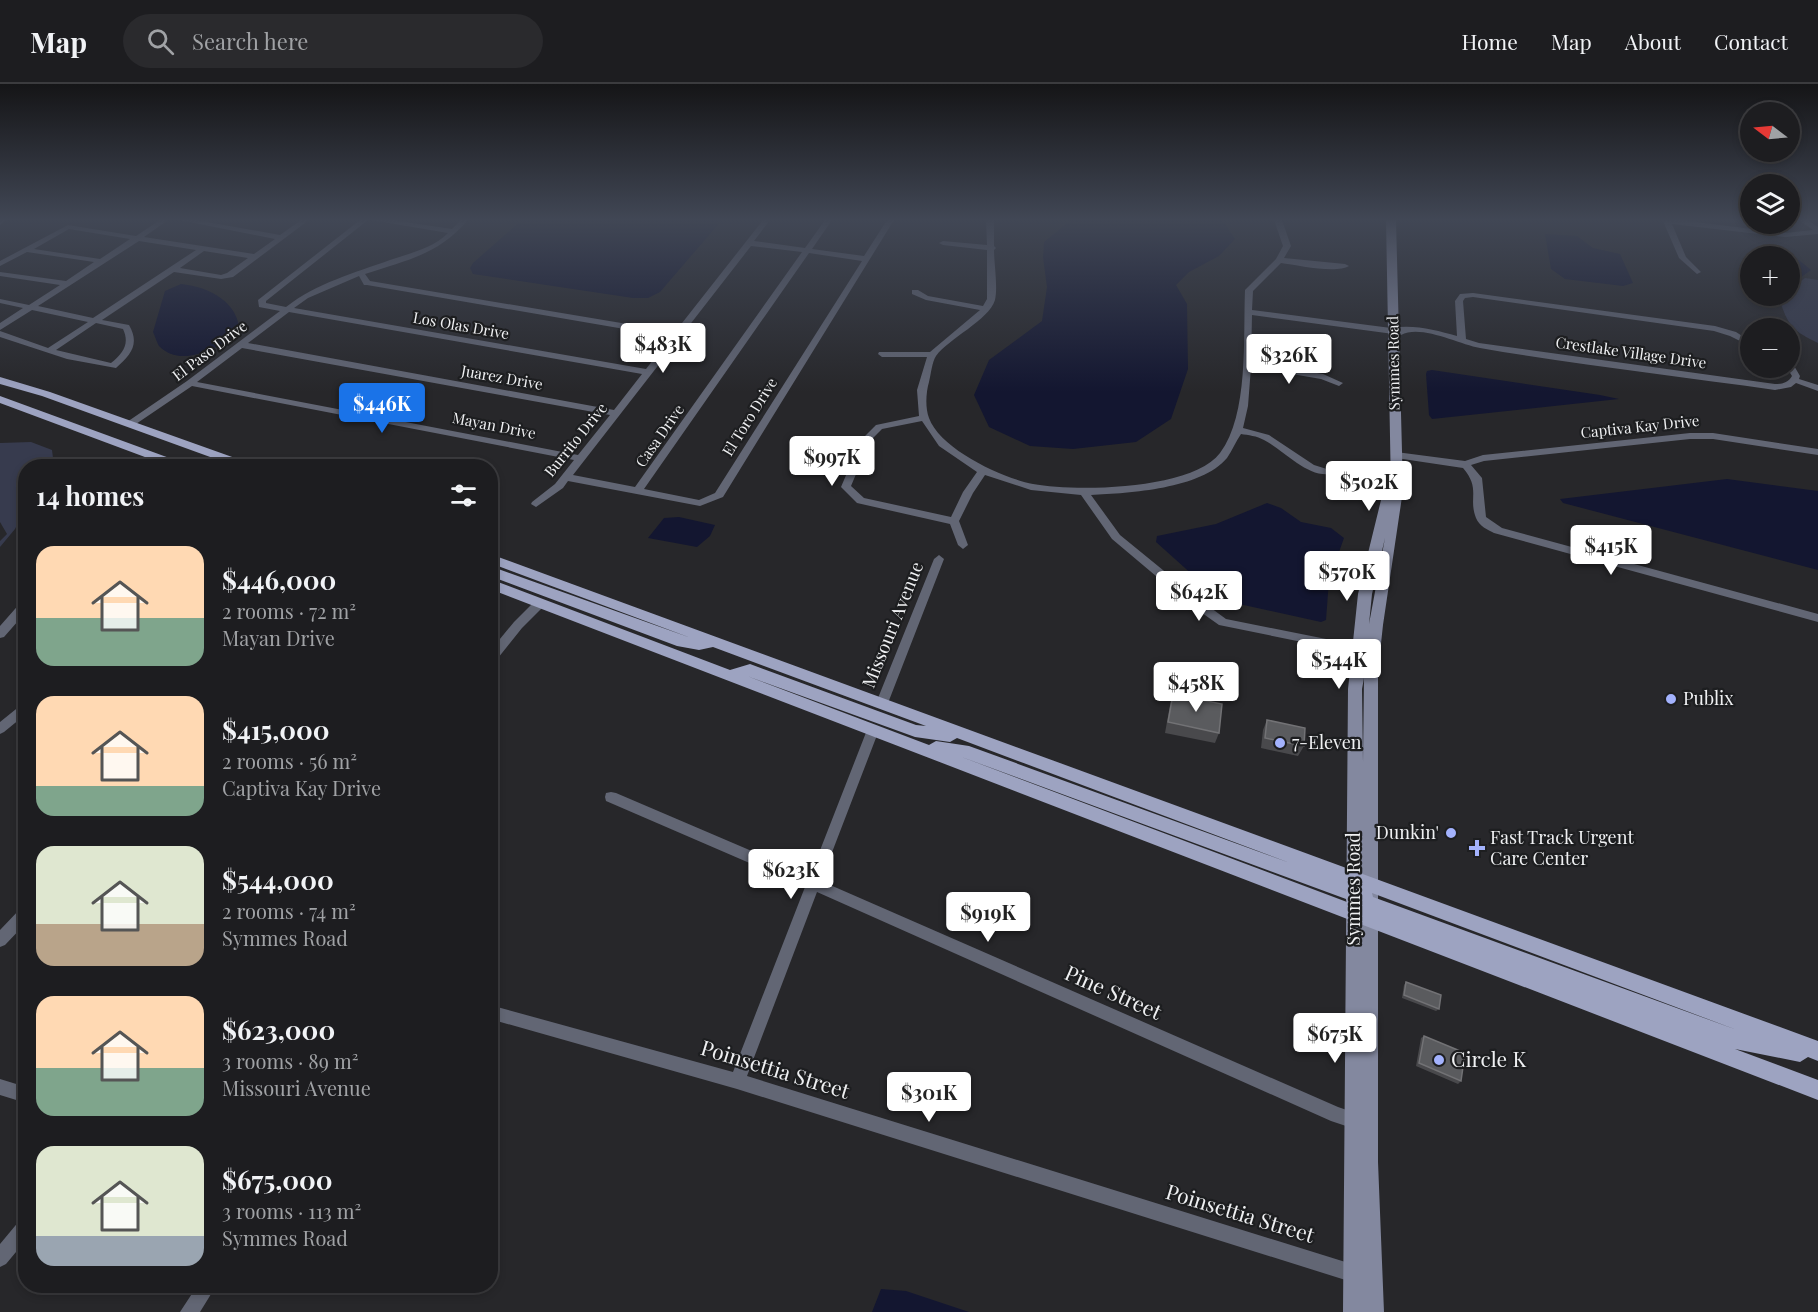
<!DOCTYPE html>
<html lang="en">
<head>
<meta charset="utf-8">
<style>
  body { margin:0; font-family:"Playfair Display",serif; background:#2a2a2d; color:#f1f3f6; height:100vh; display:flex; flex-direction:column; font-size:22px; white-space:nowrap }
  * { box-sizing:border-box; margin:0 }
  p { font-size:20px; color:#a0a2a5 }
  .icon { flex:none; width:33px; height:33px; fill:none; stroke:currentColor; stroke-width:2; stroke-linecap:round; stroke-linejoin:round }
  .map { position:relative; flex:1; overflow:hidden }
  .sheet { position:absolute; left:18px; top:375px; width:480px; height:834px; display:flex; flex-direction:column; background:#1d1d20; border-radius:24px; box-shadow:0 3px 9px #0003,0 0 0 2px #3b3b3e }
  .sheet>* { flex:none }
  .needle { width:39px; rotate:286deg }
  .controls { position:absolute; left:1740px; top:18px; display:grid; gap:12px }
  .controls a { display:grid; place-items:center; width:60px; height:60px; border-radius:50%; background:#1d1d20; box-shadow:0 3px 9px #0003,0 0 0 2px #3b3b3e; font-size:30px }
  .price { position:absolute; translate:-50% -51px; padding:0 14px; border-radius:6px; background:#fff; color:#222; font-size:20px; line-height:39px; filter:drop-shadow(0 2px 3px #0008) }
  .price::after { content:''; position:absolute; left:50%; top:36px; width:18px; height:14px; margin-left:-9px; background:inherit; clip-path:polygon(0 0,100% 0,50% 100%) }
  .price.selected { background:#1a73e8; color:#fff }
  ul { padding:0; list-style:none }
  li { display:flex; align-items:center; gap:18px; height:150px; padding:0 18px }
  li span { display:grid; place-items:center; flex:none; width:168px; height:120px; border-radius:18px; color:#555 }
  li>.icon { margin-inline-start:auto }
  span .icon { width:72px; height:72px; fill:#fffc; stroke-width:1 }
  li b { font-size:26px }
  h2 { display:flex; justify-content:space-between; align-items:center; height:72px; padding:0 18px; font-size:26px }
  header { display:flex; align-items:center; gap:36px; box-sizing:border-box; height:84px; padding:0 30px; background:#1d1d20; border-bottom:2px solid #3b3b3e }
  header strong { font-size:28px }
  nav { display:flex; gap:33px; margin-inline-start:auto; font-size:21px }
  .search { width:420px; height:54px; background:#2a2a2d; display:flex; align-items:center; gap:15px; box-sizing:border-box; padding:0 21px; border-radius:33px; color:#a0a2a5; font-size:22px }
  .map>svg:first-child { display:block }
</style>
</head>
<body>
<header>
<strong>Map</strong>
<div class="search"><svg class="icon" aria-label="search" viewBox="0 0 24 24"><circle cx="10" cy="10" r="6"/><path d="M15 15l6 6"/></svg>Search here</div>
<nav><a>Home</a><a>Map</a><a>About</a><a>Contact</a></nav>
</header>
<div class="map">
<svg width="1818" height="1228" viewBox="0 0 1818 1228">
  <rect width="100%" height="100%" fill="#27272a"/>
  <!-- green -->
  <path fill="#373b4e" d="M1805 194 1818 196V259C1793 247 1788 242 1779 214L1782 212H1790V205Z
    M31 358 52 366 54 382H26L25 425 15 445 0 463V457L7 450 0 438V359Z"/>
  <!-- water -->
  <path fill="#131630" d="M522 136H722L660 208 648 214H633L473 190 470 184 473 179Z
    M1071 136H1222L1235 155 1219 172 1189 188 1176 201 1187 220 1188 285 1171 335 1136 358 1073 365 1030 362 989 343 974 311 989 276 1042 237 1047 203 1043 173 1044 158Z
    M1545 150 1577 152 1593 164 1620 170 1633 199 1623 202 1565 195 1551 185Z
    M1790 173 1799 176 1811 186 1790 201Z
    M181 200C210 203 239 218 240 250 219 263 181 285 159 262 157 259 155 252 153 248L165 207Z
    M1432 286 1600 311 1619 315 1432 335 1429 331 1426 290 1427 287Z
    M1727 395 1818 407V486L1563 419 1560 415Z
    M1267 419 1281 424 1301 438 1331 444 1344 454 1329 496 1326 536 1321 538 1230 518 1195 493 1156 458 1157 452 1216 440Z
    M679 433 715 441 710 452 697 463 648 454 664 434Z
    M881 1205 906 1207 969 1228H872Z"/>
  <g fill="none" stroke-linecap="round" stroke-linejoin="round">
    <!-- street -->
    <path fill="#626674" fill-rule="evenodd" d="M0 136H7L0 141Z
      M160 136H168L144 153 254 170 275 155 179 136H196L280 151 301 136H309L233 193 221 195 174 188 102 236 129 241C140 260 131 271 116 284L67 275 0 253V247L48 264 88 238 32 226 0 246V239L23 224 0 219V215L29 221 60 201 0 192V188L66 197 94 178 27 168 0 182V177L68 141 136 152ZM69 145 130 155 100 175 34 165ZM139 157 196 166 93 234 38 222ZM204 167 248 174 227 189 221 191 180 184ZM96 239 123 245C130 260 123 269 111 279L56 266Z
      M360 136H368L266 217V219L286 223C317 199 354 189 390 176 411 169 433 164 448 149L371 136H392L452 145 461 136H468C438 171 407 176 365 190L370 197 675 248 763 136H770L754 157 805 164 825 136H832L812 165 864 172 887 136H894L723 413 700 422 568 397 563 404 536 423 531 420 532 418 555 400 574 376 192 302 133 342H127V338L187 297 280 227 259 223 258 216ZM751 162 802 168 635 403 573 391ZM809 169 862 177 715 409 699 416 644 405ZM359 192 364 201H367L671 253 646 285 294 224 308 214ZM289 228 642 290 614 326 248 259ZM242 264 610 331 578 371 197 298Z
      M986 136H994V162L996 164 994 166C994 179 998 203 995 216 989 236 948 255 936 272 932 278 931 290 929 298 926 308 925 324 929 334 940 365 1002 394 1033 400 1076 408 1192 406 1220 369 1249 331 1243 253 1245 206L1276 175 1283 162 1274 136H1282L1291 162 1284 174 1345 180 1349 182C1336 190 1297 181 1281 179L1253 207 1252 226 1391 244C1414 240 1436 246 1457 252L1455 217 1460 210 1473 209 1715 242 1736 248 1750 257V262L1730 252 1714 247 1473 213 1465 214 1463 217 1466 255 1479 259 1775 300C1782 300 1788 299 1792 292L1787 284H1790V279L1793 280 1800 292 1799 295 1818 301V307L1796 299 1791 303 1775 306C1677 292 1578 281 1480 264 1458 260 1421 240 1401 251L1252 231 1251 278 1323 290 1343 299 1339 302 1321 295 1251 283 1248 322 1243 344 1269 351 1314 381 1330 386V390C1306 393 1284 366 1264 356 1257 352 1248 351 1241 350 1236 357 1232 367 1227 374 1201 405 1130 409 1091 411L1120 451 1196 513 1226 535 1366 563 1372 567 1366 571 1219 541 1188 519 1112 455 1081 411 1031 406 985 391 973 409 959 437 968 461 963 465 958 461 950 440 857 419 841 403 861 356 876 341 919 332 917 306 927 273H882L878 270 879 268H930L980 226 926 216 912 210V206H918L928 212 983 222 987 215V166L943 161 939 159 943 157 987 161ZM922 337 939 362 977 388 963 408 951 433 864 414 851 402 870 357 882 345Z
      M1680 136 1785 149 1813 146 1799 136H1808L1818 143V150L1785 153 1672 140 1686 173 1701 188 1697 190 1679 174 1663 137Z
      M1690 349H1713L1818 365V371L1713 355H1690L1484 377 1471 381 1482 394 1486 433 1502 444 1818 530V538L1494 449C1488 446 1479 442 1476 434 1468 414 1481 405 1463 384L1396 374 1391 371 1396 368 1465 377 1483 371Z
      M160 372 165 375 157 382H146Z
      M939 471 944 475 888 619 886 622H878L876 619 934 475Z
      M540 515 546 519 544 522 522 544 494 579 490 580V567L514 538 536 516Z
      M26 516V528L4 553 0 554V542L22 517Z
      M26 617V630L4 648 0 650V638Z
      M873 641 877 643 879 646 821 797 1338 1023 1364 1032 1366 1038 1364 1044 1358 1046 1331 1037 817 808 747 992 1355 1181 1361 1184 1364 1190 1361 1196 1355 1199 737 1005 490 935V921L733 988 805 803 606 717 605 713 606 709 611 708 616 709 810 792 867 646 869 643Z
      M26 823V839L5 861 0 863V846L21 824Z
      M0 995 26 1003V1019L0 1011Z
      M26 1134V1156L6 1180 0 1183V1160L20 1136Z
      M197 1202H216L200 1228H180Z"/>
    <!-- secondary -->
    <path fill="#83889f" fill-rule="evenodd" d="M1386 136H1396L1403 406 1383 541 1378 587V1078L1384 1228H1343L1348 605 1358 510 1382 412 1384 409H1391V406ZM1385 454 1369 540 1372 510ZM1364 594 1363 678 1362 605Z"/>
    <!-- primary -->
    <path fill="#9da3c1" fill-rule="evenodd" d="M0 293 50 308 249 379 251 382H235L42 312 0 300Z
      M0 312 183 379 185 382H169L0 319Z
      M490 470 1818 957V977L1808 973 1800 978 1735 965 1818 996V1016L490 505V495L730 586 750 580 916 641 926 642 713 563 699 566 677 562 490 492V482L691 554 490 479ZM747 592 915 653 950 658 957 654 1290 779 969 662 936 657 929 661ZM959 672 1346 815 1347 818ZM1372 809 1737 946 1373 813Z"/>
  </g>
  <!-- wall -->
  <path fill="#49494c" d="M1173 610 1219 649 1215 659 1165 649 1170 621Z
    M1267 636 1304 662 1298 672 1261 664 1263 646Z
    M1406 898 1439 925 1436 927 1402 914 1404 901Z
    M1424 952 1461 997 1458 1000 1416 982 1421 954Z"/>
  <!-- building -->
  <path fill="#5a5b5e" stroke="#727275" stroke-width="1.5" d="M1173 610 1222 620 1219 649 1168 638Z
    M1267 636 1305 644 1304 662 1265 654Z
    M1406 898 1441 911 1439 925 1404 911Z
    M1424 952 1465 969 1461 997 1419 979Z"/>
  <!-- sky -->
  <linearGradient id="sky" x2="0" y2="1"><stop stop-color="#151517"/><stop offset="0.44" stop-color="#414755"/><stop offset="1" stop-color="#414755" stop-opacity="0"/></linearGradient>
  <rect width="1818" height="308" fill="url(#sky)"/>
  <!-- markers -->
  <g fill="#a3b2fd" stroke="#1d1e20" stroke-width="2">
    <circle cx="1671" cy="615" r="6"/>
    <circle cx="1280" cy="659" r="6"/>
    <circle cx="1451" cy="749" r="6"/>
    <path d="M1474 755h6v6h6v6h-6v6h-6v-6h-6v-6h6z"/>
    <circle cx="1439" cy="976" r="6"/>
  </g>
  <g text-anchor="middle" stroke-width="4.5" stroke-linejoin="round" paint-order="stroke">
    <!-- far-street labels -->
    <g font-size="15" fill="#eff0f2" stroke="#1d1e20">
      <text transform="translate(461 242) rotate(10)" y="5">Los Olas Drive</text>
      <text transform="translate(210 267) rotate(-37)" y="5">El Paso Drive</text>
      <text transform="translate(1631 269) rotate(8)" y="5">Crestlake Village Drive</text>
      <text transform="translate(1394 279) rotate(-91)" y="5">Symmes Road</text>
      <text transform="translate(502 294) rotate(10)" y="5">Juarez Drive</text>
      <text transform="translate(750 333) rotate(-58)" y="5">El Toro Drive</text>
      <text transform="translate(494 342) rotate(11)" y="5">Mayan Drive</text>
      <text transform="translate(1640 343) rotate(-6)" y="5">Captiva Kay Drive</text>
      <text transform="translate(660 352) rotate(-55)" y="5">Casa Drive</text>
      <text transform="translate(576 356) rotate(-51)" y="5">Burrito Drive</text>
    </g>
    <!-- street labels -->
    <g font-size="18" fill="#eff0f2" stroke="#1d1e20">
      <text transform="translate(893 541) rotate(-68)" y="6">Missouri Avenue</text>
      <text transform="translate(1354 805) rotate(-90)" y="6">Symmes Road</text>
    </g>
    <!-- poi labels -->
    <g font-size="18" fill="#eff0f2" stroke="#1d1e20" text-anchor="start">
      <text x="1683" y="621">Publix</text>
      <text x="1292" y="665">7-Eleven</text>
      <text x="1439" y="755" text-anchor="end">Dunkin'</text>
      <text x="1490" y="760">Fast Track Urgent<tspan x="1490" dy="21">Care Center</tspan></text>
    </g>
    <!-- near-street labels -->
    <g font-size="21" fill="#eff0f2" stroke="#1d1e20">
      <text transform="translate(1113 909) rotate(24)" y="7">Pine Street</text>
      <text transform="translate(775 986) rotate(17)" y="7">Poinsettia Street</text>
      <text transform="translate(1240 1130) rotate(17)" y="7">Poinsettia Street</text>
    </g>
    <!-- near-poi labels -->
    <g font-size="21" fill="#eff0f2" stroke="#1d1e20" text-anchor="start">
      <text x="1451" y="983">Circle K</text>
    </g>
  </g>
</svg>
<div class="controls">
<a><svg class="needle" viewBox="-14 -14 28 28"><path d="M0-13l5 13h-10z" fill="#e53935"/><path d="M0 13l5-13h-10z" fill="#a0a2a5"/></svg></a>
<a><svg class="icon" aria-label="layers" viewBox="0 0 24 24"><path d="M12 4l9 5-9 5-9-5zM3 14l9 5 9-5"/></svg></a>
<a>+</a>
<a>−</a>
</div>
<b class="price" style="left:663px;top:290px">$483K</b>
<b class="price" style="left:1289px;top:301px">$326K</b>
<b class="price selected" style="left:382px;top:350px">$446K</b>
<b class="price" style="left:832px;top:403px">$997K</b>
<b class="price" style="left:1369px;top:428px">$502K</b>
<b class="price" style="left:1611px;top:492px">$415K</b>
<b class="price" style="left:1347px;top:518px">$570K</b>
<b class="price" style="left:1199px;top:538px">$642K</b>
<b class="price" style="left:1339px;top:606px">$544K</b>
<b class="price" style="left:1196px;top:629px">$458K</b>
<b class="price" style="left:791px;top:816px">$623K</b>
<b class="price" style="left:988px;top:859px">$919K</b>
<b class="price" style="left:1335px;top:980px">$675K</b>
<b class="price" style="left:929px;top:1039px">$301K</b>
<section class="sheet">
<h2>14 homes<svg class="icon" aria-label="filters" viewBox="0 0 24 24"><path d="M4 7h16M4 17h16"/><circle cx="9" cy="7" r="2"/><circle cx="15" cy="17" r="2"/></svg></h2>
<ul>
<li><span style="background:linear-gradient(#ffd9b3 60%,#7fa58c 0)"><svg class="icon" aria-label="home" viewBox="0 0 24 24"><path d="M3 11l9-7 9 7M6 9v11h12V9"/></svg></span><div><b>$446,000</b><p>2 rooms · 72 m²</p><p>Mayan Drive</p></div></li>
<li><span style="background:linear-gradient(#ffd9b3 75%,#7fa58c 0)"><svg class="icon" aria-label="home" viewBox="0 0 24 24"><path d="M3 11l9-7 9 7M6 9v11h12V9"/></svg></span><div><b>$415,000</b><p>2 rooms · 56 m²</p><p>Captiva Kay Drive</p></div></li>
<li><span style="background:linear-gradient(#dfe7d0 65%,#b9a48a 0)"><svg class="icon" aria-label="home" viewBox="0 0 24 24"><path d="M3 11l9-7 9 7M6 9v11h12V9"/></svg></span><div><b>$544,000</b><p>2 rooms · 74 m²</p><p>Symmes Road</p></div></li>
<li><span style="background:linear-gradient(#ffd9b3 60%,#7fa58c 0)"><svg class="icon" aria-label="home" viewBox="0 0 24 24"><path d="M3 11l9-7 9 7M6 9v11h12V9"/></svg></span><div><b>$623,000</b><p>3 rooms · 89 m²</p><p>Missouri Avenue</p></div></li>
<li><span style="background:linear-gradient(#dfe7d0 75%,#9aa5b1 0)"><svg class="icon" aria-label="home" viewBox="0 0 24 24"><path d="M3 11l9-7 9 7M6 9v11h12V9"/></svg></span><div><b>$675,000</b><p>3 rooms · 113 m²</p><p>Symmes Road</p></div></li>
</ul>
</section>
</div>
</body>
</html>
